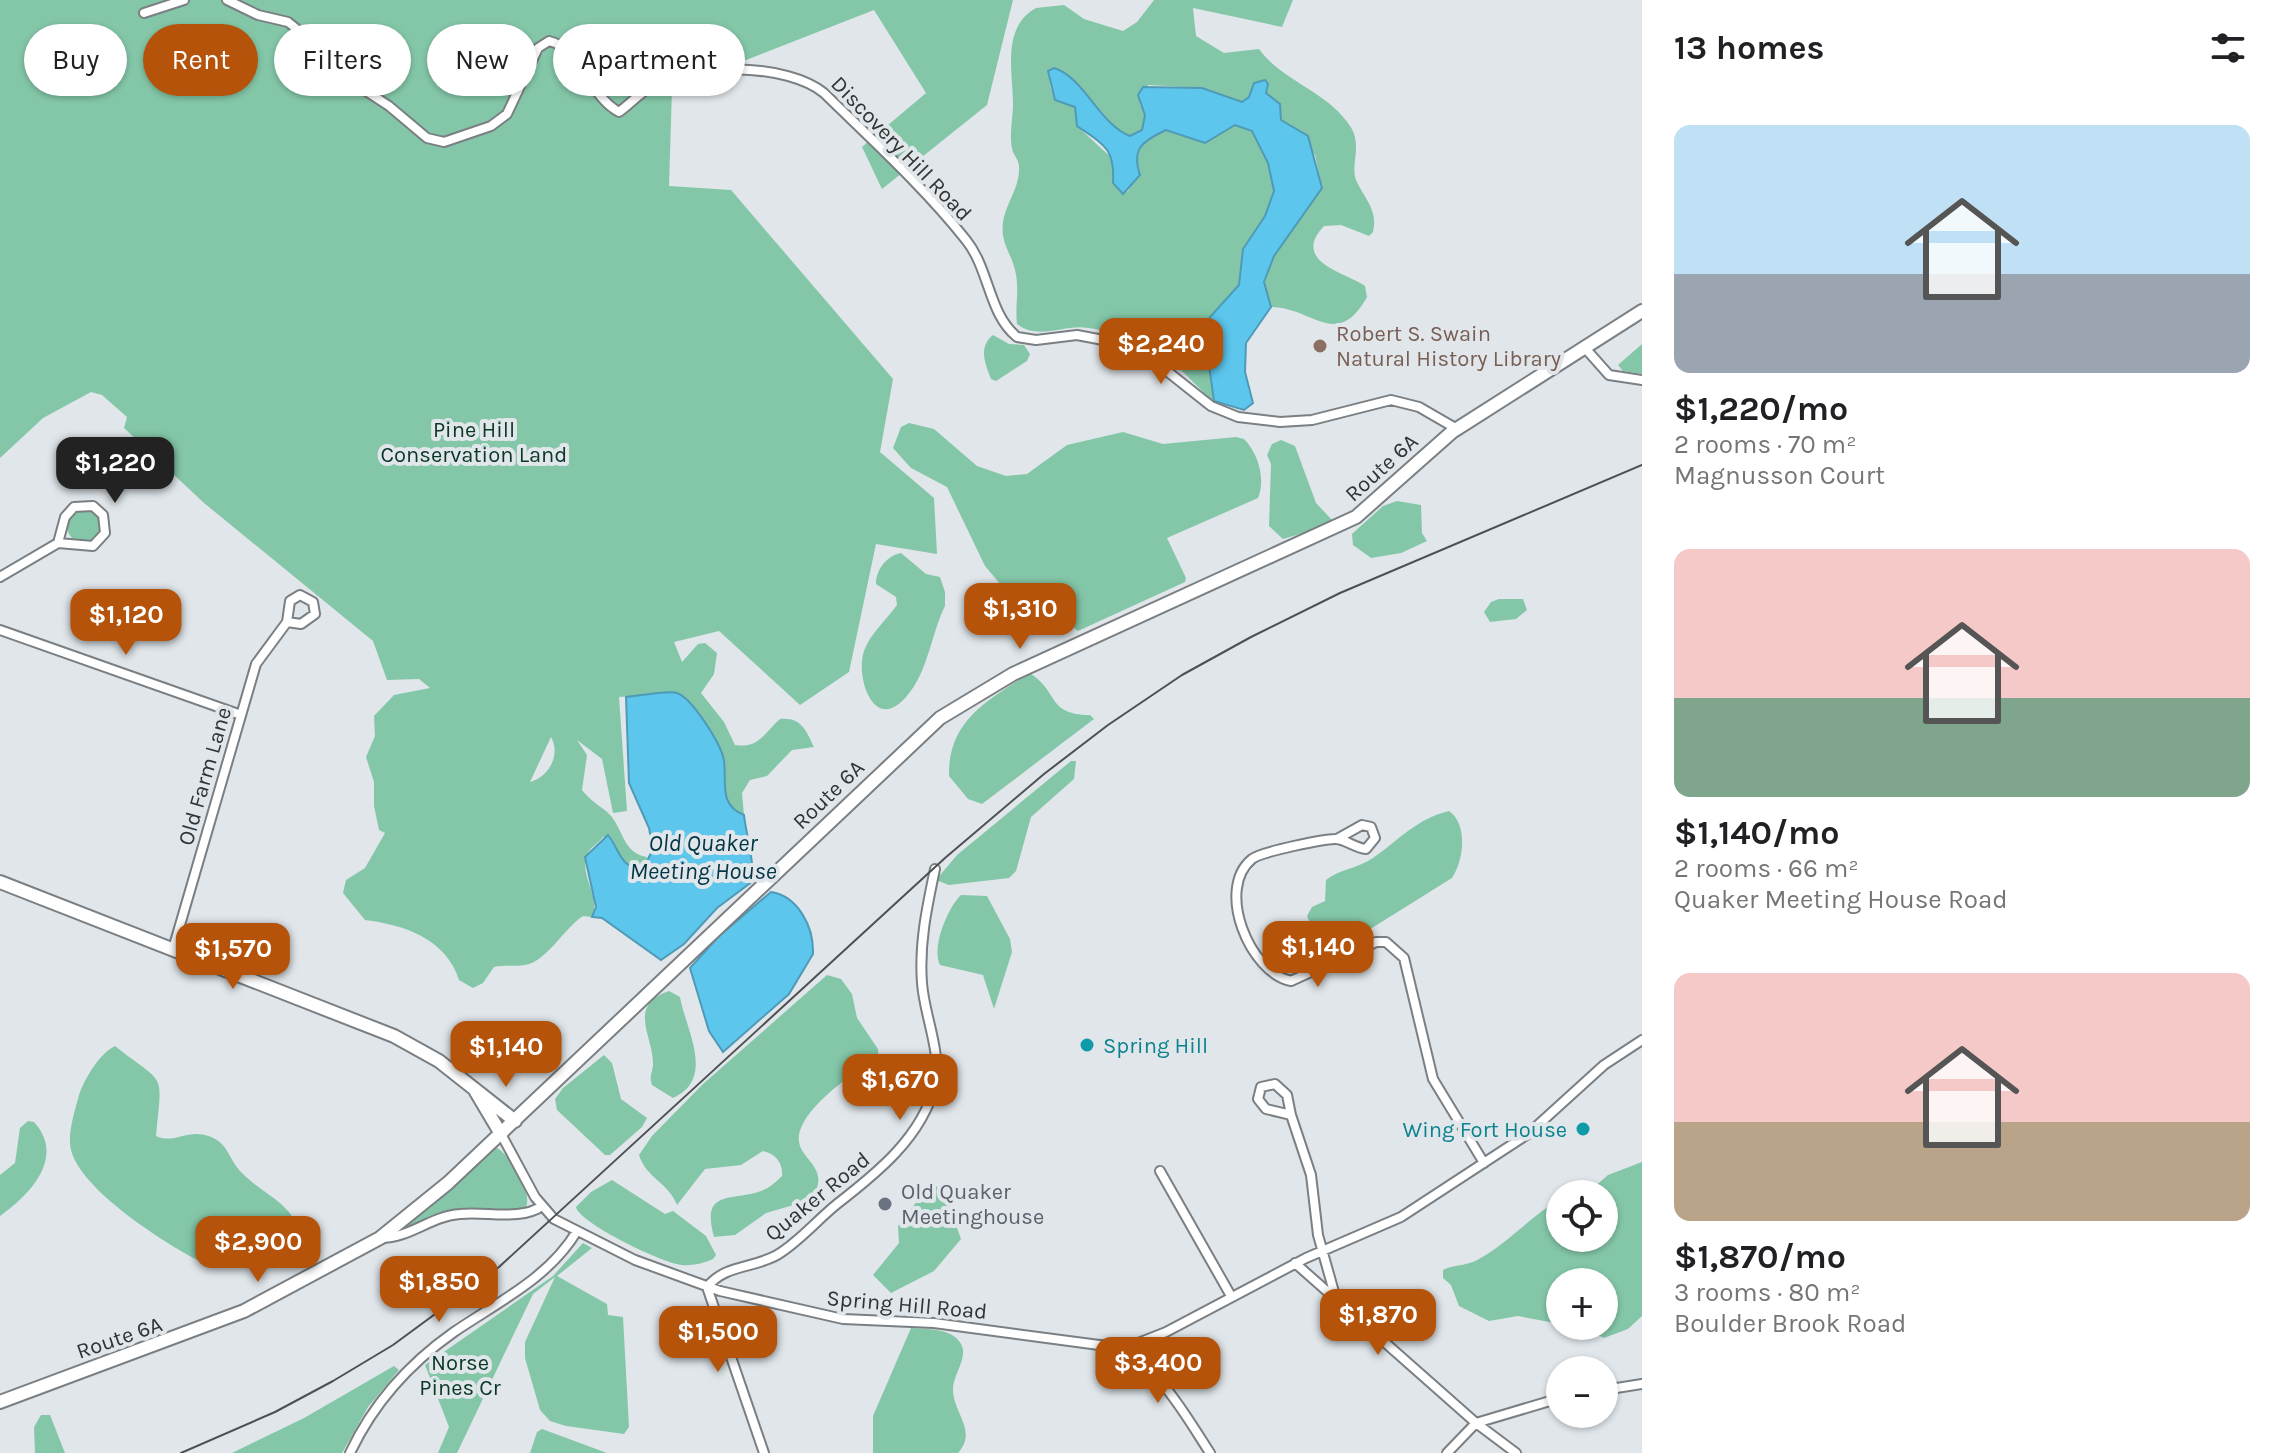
<!DOCTYPE html>
<html lang="en">
<head>
<meta charset="utf-8">
<style>
  body { margin:0; font-family:Karla,sans-serif; background:#f6f6f6; color:#202124; height:100vh; display:flex; flex-direction:column; font-size:30px; white-space:nowrap }
  * { box-sizing:border-box; margin:0 }
  p { font-size:26px; color:#757577 }
  .icon { flex:none; width:44px; height:44px; fill:none; stroke:currentColor; stroke-width:2; stroke-linecap:round; stroke-linejoin:round }
  .map { position:relative; flex:1; overflow:hidden }
  .side { display:flex; flex-direction:column; background:#fff; width:640px }
  .side>* { flex:none }
  .guide { position:absolute; left:24px; top:24px; width:760px; height:72px; display:flex; gap:16px }
  .buttons { position:absolute; left:1546px; top:1180px; display:grid; gap:16px }
  .buttons a { display:grid; place-items:center; width:72px; height:72px; border-radius:50%; background:#fff; box-shadow:0 2px 6px #0004; font-size:40px }
  .price { position:absolute; translate:-50% -68px; padding:0 18px; border-radius:16px; background:#b45309; color:#fff; font-size:26px; line-height:52px; filter:drop-shadow(0 2px 4px #0008) }
  .price::after { content:''; position:absolute; left:50%; top:48px; width:24px; height:18px; margin-left:-12px; background:inherit; clip-path:polygon(0 0,100% 0,50% 100%) }
  .price.selected { background:#222; color:#fff }
  ul { padding:0; list-style:none }
  li { display:grid; align-content:center; gap:16px; height:424px; padding:0 32px }
  li span { display:grid; place-items:center; height:248px; border-radius:16px; color:#555 }
  li>.icon { margin-inline-start:auto }
  span .icon { width:144px; height:144px; fill:#fffc; stroke-width:1 }
  li b { font-size:34px }
  h2 { display:flex; justify-content:space-between; align-items:center; height:96px; padding:0 32px; font-size:34px }
  .pill { padding:0 28px; border-radius:36px; background:#fff; box-shadow:0 2px 6px #0004; font-size:28px; line-height:72px }
  .pill.selected { background:#b45309; color:#fff }
  main { display:flex; flex:1; min-height:0 }
  .map>svg:first-child { display:block }
</style>
</head>
<body>
<main>
<div class="map">
<svg width="1642" height="1453" viewBox="0 0 1642 1453">
  <rect width="100%" height="100%" fill="#e0e6ea"/>
  <!-- green -->
  <path fill="#84c7a8" fill-rule="evenodd" d="M0 0H1013L987 105 882 189 862 147 926 93 874 10 672 89 669 186 731 190 893 379 880 452 934 498 937 554 876 544 849 672 800 705 719 631 674 642 682 662 698 644 705 643 717 653 714 674 701 693 724 722 735 745C759 749 764 733 780 719 802 717 806 731 814 747L792 750 767 776 750 780 742 793 744 815C715 802 729 783 724 761 720 744 690 703 677 693L619 697 627 811 613 813 602 759 577 740 587 755 582 790C590 800 597 804 606 811 624 826 621 853 647 857L644 867 626 865 612 840 603 837C598 844 589 848 587 855 579 876 601 896 592 917L583 916C564 929 552 953 532 963 520 968 507 964 494 967L483 983 473 988 459 980C446 939 405 925 365 920L343 893 346 880 365 868 385 833 379 830 374 806V782L366 757 375 736 374 716 394 695 430 688 419 679 387 680 373 641 204 503 124 428 127 417 102 395 91 392 43 418 0 458ZM551 737C561 755 549 777 530 782Z
    M1154 0H1293L1282 27 1193 8 1196 36 1224 53 1259 49C1282 81 1329 92 1350 126 1363 145 1350 165 1356 180 1365 200 1378 209 1373 232L1369 236 1341 225 1324 226C1290 262 1347 273 1365 286L1367 297C1337 351 1312 307 1271 307L1264 282 1274 256 1322 188 1315 155 1281 120 1276 100 1254 83 1249 97 1242 102 1202 88 1148 85 1140 104 1145 115 1143 130 1131 136 1115 127 1079 86 1048 71C1052 100 1052 95 1075 107L1077 126 1115 161 1114 172 1128 192 1131 181 1139 175C1131 148 1143 141 1166 129L1205 143 1235 125 1252 131 1268 163 1274 190 1265 216 1243 249 1239 285 1210 317 1204 339 1214 401C1199 390 1188 375 1173 363 1151 344 1117 332 1088 328 1065 324 1038 341 1017 324 1015 307 1019 291 1016 275 1013 254 1000 245 1003 222 1006 203 1019 188 1019 170 1020 159 1013 156 1012 148 1009 134 1013 118 1013 104 1013 73 1001 27 1036 8L1064 5 1084 19 1123 31 1137 22Z
    M993 335 1009 344 1024 345 1030 354 1027 361 996 381 991 379C985 364 978 347 993 335Z
    M1642 344V374L1623 371 1618 365Z
    M909 423 934 429 977 466 1006 476 1027 474 1067 445 1123 432 1163 444 1236 437 1244 439C1258 453 1266 479 1258 498L1167 538 1186 578 1185 582 1078 631 1057 615 1027 605 1001 585 985 566 947 487 911 468 893 448 901 427Z
    M1281 440 1295 446 1316 503 1332 520 1330 525 1283 539 1269 526 1271 464 1267 455 1272 444Z
    M1397 501 1421 505 1422 533 1427 541 1401 553 1371 558 1353 545 1352 534 1383 506Z
    M67 526a17 17 0 1 1 34 0a17 17 0 1 1-34 0Z
    M901 553 926 574 940 577 945 592V606C931 634 928 673 906 697 874 734 855 677 864 651 870 634 887 619 897 605L896 597 876 584C876 570 886 556 901 553Z
    M1499 599H1523L1527 610 1516 619 1490 622 1484 612 1491 602Z
    M1029 673C1059 690 1046 715 1090 715L1094 719 982 804 968 799 949 776C948 720 988 701 1029 673Z
    M1071 761H1076L1074 779 1031 817 1016 871 1009 878 949 885 936 880 957 855Z
    M1449 811C1468 824 1464 860 1452 878L1351 941 1333 945 1316 938 1307 916 1312 907 1325 901 1326 880C1340 869 1359 868 1373 858 1399 840 1416 819 1449 811Z
    M961 895 987 896 1010 939 1012 952 994 1009 983 975 940 965C931 948 948 907 961 895Z
    M827 975 841 979 852 994 857 1018 878 1049 879 1060C872 1067 866 1067 858 1072 838 1083 809 1108 801 1128 788 1160 836 1162 811 1200L766 1213 735 1235 714 1237C702 1193 725 1200 755 1193 767 1190 774 1184 782 1176 783 1163 776 1154 763 1151L741 1165 705 1169 677 1205C669 1183 646 1178 639 1155L652 1136 703 1084Z
    M669 991 680 997C686 1030 716 1079 673 1098L652 1085C649 1076 652 1074 653 1065 654 1037 626 1006 669 991Z
    M115 1046C167 1087 162 1069 156 1136 173 1144 186 1130 205 1135 229 1141 227 1158 242 1173 258 1190 282 1199 294 1219L236 1221 227 1230 214 1256 199 1261C163 1242 81 1190 71 1150 67 1133 75 1111 79 1095 85 1078 99 1054 115 1046Z
    M604 1055 612 1063 621 1099 647 1118 642 1127 610 1155H605L557 1110 555 1099 563 1088Z
    M28 1121 34 1122C66 1157 30 1195 0 1216V1175L15 1163 20 1128Z
    M495 1147C510 1153 535 1195 525 1209L457 1211 401 1232Z
    M1642 1162V1316L1628 1329 1604 1338 1581 1327 1567 1326H1604V1282H1560V1324L1518 1316 1489 1321 1459 1306 1451 1285 1443 1278V1270C1455 1264 1468 1266 1479 1259 1509 1242 1531 1216 1560 1199V1238H1604V1194H1586L1608 1175Z
    M612 1180 665 1214 673 1211 706 1236 716 1255 713 1259C705 1263 691 1266 682 1265 665 1264 580 1224 576 1207L591 1192Z
    M931 1183 944 1191 961 1239 934 1271 891 1293 873 1275 899 1243 898 1226Z
    M583 1243 592 1248 557 1276 607 1304 608 1315 623 1317 629 1427 624 1434 566 1426 550 1421 540 1410 525 1358V1342L555 1277 533 1294 457 1453H438L449 1427 425 1365 553 1276Z
    M911 1328C926 1329 949 1328 959 1341 971 1355 953 1373 953 1389 953 1414 978 1430 958 1453H873V1416Z
    M394 1366 399 1370 368 1407 342 1453H232L304 1418Z
    M41 1415H50L65 1453H35L34 1427Z
    M542 1429 607 1453H530L537 1432Z"/>
  <!-- water -->
  <path fill="#5cc6ed" stroke="#4f9ab6" stroke-width="2" d="M1054 68C1084 77 1100 125 1130 136L1142 130 1145 115 1138 95 1143 87 1202 88 1242 102 1249 97 1254 83 1265 80 1268 84 1266 93 1280 104 1281 120 1308 136 1322 188 1274 256 1264 282 1271 307 1246 343 1245 372 1253 403 1244 410 1214 401 1204 330 1210 317 1239 285 1243 249 1265 216 1274 191 1268 163 1252 131 1235 125 1205 143 1166 130C1143 141 1131 148 1140 175L1123 194 1113 183C1115 149 1105 145 1077 126L1075 107 1055 100 1048 71Z
    M658 693C664 693 673 691 677 693 692 698 722 745 724 761 727 783 718 804 744 815 747 840 753 852 753 881L717 908 684 944 661 960 602 918 592 917 596 907 585 857 608 835C620 850 621 871 644 867L653 849 649 828 629 783 626 697Z
    M771 892C798 896 814 927 813 954L789 994 723 1052 709 1031 690 968 719 936Z"/>
  <g fill="none" stroke-linecap="round" stroke-linejoin="round">
    <!-- minor casing -->
    <g stroke="#7a7f83" stroke-width="12">
      <path id="minor" d="M227 0 258 15 288 22 298 30 323 63 389 106 427 138 444 142 491 126 507 114 538 48 549 41C581 48 588 95 619 112 630 104 642 91 654 85 696 63 787 63 824 93 872 140 924 187 966 240 990 270 988 313 1017 337L1036 340 1077 335 1119 343 1158 364 1211 406 1238 417 1280 422 1312 420 1391 400 1419 407 1457 429
        M144 13 184 0
        M1585 348 1609 375 1642 380
        M0 577 58 543 93 546 105 533 103 515 93 506 74 507 65 517 58 543
        M300 595 313 602 315 614 301 624 287 622 290 601Z
        M0 630 241 715
        M1337 839 1362 825 1371 827 1375 838 1366 849C1356 848 1346 840 1337 839 1327 838 1260 852 1252 859 1215 889 1250 973 1291 981L1376 942H1386L1404 958 1433 1079 1484 1163
        M173 949 256 664 287 622
        M1275 1084 1287 1095 1291 1115 1266 1109 1258 1099 1261 1087Z
        M1291 1115 1311 1175 1318 1235 1336 1299
        M501 1134 535 1197 554 1219 635 1260 720 1291 843 1319 934 1323 1099 1345H1133L1166 1332 1306 1258 1401 1217 1528 1134 1604 1065 1642 1040
        M1160 1171 1231 1296
        M381 1238C410 1238 431 1216 460 1214 485 1211 521 1221 542 1206
        M1295 1263 1476 1423 1447 1453
        M1116 1347C1160 1368 1184 1413 1210 1453
        M1153 1371 1150 1356 1154 1338
        M1604 1390 1642 1384
        M1476 1423 1560 1398
        M1476 1423 1516 1453
        M350 1453C373 1404 410 1363 454 1332 498 1302 549 1278 577 1231
        M764 1453 707 1287C726 1264 752 1269 777 1255 799 1242 817 1220 837 1204 877 1173 922 1137 935 1085 942 1052 924 1015 922 983 919 943 927 907 935 869"/>
    </g>
    <!-- secondary casing -->
    <g stroke="#7a7f83" stroke-width="16">
      <path id="secondary" d="M0 882 394 1036 439 1061 515 1121
        M476 1092 501 1134
        M0 1402 244 1311 380 1238 448 1183 940 718 1013 674 1356 517 1452 432 1642 311"/>
    </g>
    <!-- minor -->
    <use href="#minor" stroke="#fff" stroke-width="8"/>
    <!-- secondary -->
    <use href="#secondary" stroke="#fff" stroke-width="12"/>
    <!-- rail -->
    <path stroke="#4d5052" stroke-width="2" d="M181 1453 275 1412 333 1381 393 1345 499 1267 945 858 1044 774 1108 725 1182 675 1251 637 1340 593 1642 465"/>
  </g>
  <!-- markers -->
  <circle fill="#8d6e63" stroke="#e0e6ea" stroke-width="3" cx="1320" cy="346" r="8"/>
  <g fill="#0f9aa8" stroke="#e0e6ea" stroke-width="3">
    <circle cx="1087" cy="1045" r="8"/>
    <circle cx="1583" cy="1129" r="8"/>
  </g>
  <circle fill="#6b7280" stroke="#e0e6ea" stroke-width="3" cx="885" cy="1204" r="8"/>
  <g text-anchor="middle" stroke-width="8" stroke-linejoin="round" paint-order="stroke">
    <!-- street labels -->
    <g font-size="22" fill="#313335" stroke="#e0e6ea">
      <text transform="translate(902 148) rotate(46)" y="8">Discovery Hill Road</text>
      <text transform="translate(1381 467) rotate(-42)" y="8">Route 6A</text>
      <text transform="translate(204 776) rotate(-74)" y="8">Old Farm Lane</text>
      <text transform="translate(828 794) rotate(-44)" y="8">Route 6A</text>
      <text transform="translate(817 1196) rotate(-39)" y="8">Quaker Road</text>
      <text transform="translate(907 1304) rotate(5)" y="8">Spring Hill Road</text>
      <text transform="translate(119 1337) rotate(-19)" y="8">Route 6A</text>
    </g>
    <!-- education labels -->
    <g font-size="22" fill="#785e54" stroke="#e0e6ea" text-anchor="start">
      <text x="1336" y="341">Robert S. Swain<tspan x="1336" dy="25">Natural History Library</tspan></text>
    </g>
    <!-- park labels -->
    <g font-size="22" fill="#0a3726" stroke="#e0e6ea">
      <text x="474" y="437">Pine Hill<tspan x="474" dy="25">Conservation Land</tspan></text>
      <text x="460" y="1370">Norse<tspan x="460" dy="25">Pines Cr</tspan></text>
    </g>
    <!-- culture labels -->
    <g font-size="22" fill="#0d838f" stroke="#e0e6ea" text-anchor="start">
      <text x="1103" y="1053">Spring Hill</text>
      <text x="1567" y="1137" text-anchor="end">Wing Fort House</text>
    </g>
    <!-- worship labels -->
    <g font-size="22" fill="#5b616d" stroke="#e0e6ea" text-anchor="start">
      <text x="901" y="1199">Old Quaker<tspan x="901" dy="25">Meetinghouse</tspan></text>
    </g>
    <!-- water labels -->
    <g font-size="24" font-style="italic" fill="#023545" stroke="#e0e6ea">
      <text x="703" y="851">Old Quaker<tspan x="703" dy="28">Meeting House</tspan></text>
    </g>
  </g>
</svg>
<div class="buttons">
<a><svg class="icon" aria-label="locate" viewBox="0 0 24 24"><circle cx="12" cy="12" r="6"/><path d="M12 2v4M12 18v4M2 12h4M18 12h4"/></svg></a>
<a>+</a>
<a>−</a>
</div>
<b class="price" style="left:1161px;top:386px">$2,240</b>
<b class="price selected" style="left:115px;top:505px">$1,220</b>
<b class="price" style="left:1020px;top:651px">$1,310</b>
<b class="price" style="left:126px;top:657px">$1,120</b>
<b class="price" style="left:1318px;top:989px">$1,140</b>
<b class="price" style="left:233px;top:991px">$1,570</b>
<b class="price" style="left:506px;top:1089px">$1,140</b>
<b class="price" style="left:900px;top:1122px">$1,670</b>
<b class="price" style="left:258px;top:1284px">$2,900</b>
<b class="price" style="left:439px;top:1324px">$1,850</b>
<b class="price" style="left:1378px;top:1357px">$1,870</b>
<b class="price" style="left:718px;top:1374px">$1,500</b>
<b class="price" style="left:1158px;top:1405px">$3,400</b>
<div class="guide">
<a class="pill">Buy</a>
<a class="pill selected">Rent</a>
<a class="pill">Filters</a>
<a class="pill">New</a>
<a class="pill">Apartment</a>
</div>
</div>
<section class="side">
<h2>13 homes<svg class="icon" aria-label="filters" viewBox="0 0 24 24"><path d="M4 7h16M4 17h16"/><circle cx="9" cy="7" r="2"/><circle cx="15" cy="17" r="2"/></svg></h2>
<ul>
<li><span style="background:linear-gradient(#bfe0f5 60%,#9aa5b1 0)"><svg class="icon" aria-label="home" viewBox="0 0 24 24"><path d="M3 11l9-7 9 7M6 9v11h12V9"/></svg></span><div><b>$1,220/mo</b><p>2 rooms · 70 m²</p><p>Magnusson Court</p></div></li>
<li><span style="background:linear-gradient(#f6c9c9 60%,#7fa58c 0)"><svg class="icon" aria-label="home" viewBox="0 0 24 24"><path d="M3 11l9-7 9 7M6 9v11h12V9"/></svg></span><div><b>$1,140/mo</b><p>2 rooms · 66 m²</p><p>Quaker Meeting House Road</p></div></li>
<li><span style="background:linear-gradient(#f6c9c9 60%,#b9a48a 0)"><svg class="icon" aria-label="home" viewBox="0 0 24 24"><path d="M3 11l9-7 9 7M6 9v11h12V9"/></svg></span><div><b>$1,870/mo</b><p>3 rooms · 80 m²</p><p>Boulder Brook Road</p></div></li>
</ul>
</section>
</main>
</body>
</html>
